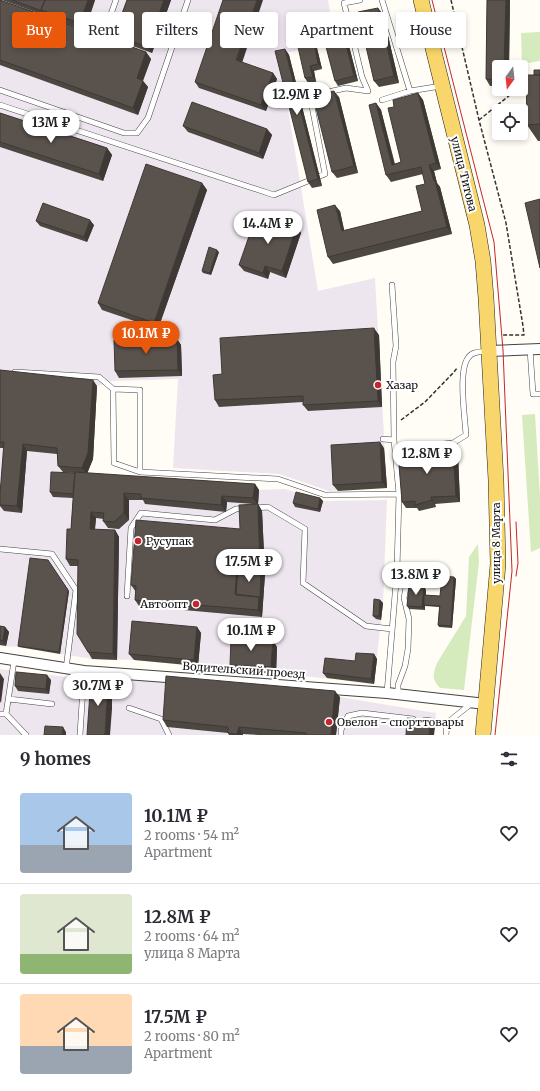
<!DOCTYPE html>
<html lang="en">
<head>
<meta charset="utf-8">
<style>
  body { margin:0; font-family:Merriweather,serif; background:#f7f7f7; color:#2b2b33; height:100vh; display:flex; flex-direction:column; font-size:15px; white-space:nowrap }
  * { box-sizing:border-box; margin:0 }
  p { font-size:13px; color:#7c7c81 }
  .icon { flex:none; width:22px; height:22px; fill:none; stroke:currentColor; stroke-width:2; stroke-linecap:round; stroke-linejoin:round }
  .map { position:relative; height:735px; overflow:hidden }
  .details { display:flex; flex-direction:column; background:#fff; flex:1 }
  .details>* { flex:none }
  .guide { position:absolute; left:12px; top:12px; width:516px; height:36px; display:flex; gap:8px }
  .needle { width:26px; rotate:195deg }
  .tools { position:absolute; left:492px; top:60px; display:grid; gap:8px }
  .tools a { display:grid; place-items:center; width:36px; height:36px; border-radius:4px; background:#fff; box-shadow:0 2px 6px #0003; font-size:20px }
  .price { position:absolute; translate:-50% -34px; padding:0 9px; border-radius:14px; background:#fff; color:#222; font-size:13px; line-height:26px; filter:drop-shadow(0 1px 2px #0008) }
  .price::after { content:''; position:absolute; left:50%; top:24px; width:12px; height:9px; margin-left:-6px; background:inherit; clip-path:polygon(0 0,100% 0,50% 100%) }
  .price.active { background:#ea580c; color:#fff }
  ul { padding:0; list-style:none }
  li { display:flex; align-items:center; gap:12px; height:100px; padding:0 20px }
  li+li { border-top:1px solid #e1e1e2 }
  li span { display:grid; place-items:center; flex:none; width:112px; height:80px; border-radius:4px; color:#555 }
  li>.icon { margin-inline-start:auto }
  span .icon { width:48px; height:48px; fill:#fffc; stroke-width:1 }
  li b { font-size:17px }
  h2 { display:flex; justify-content:space-between; align-items:center; height:48px; padding:0 20px; font-size:17px }
  .chip { padding:0 14px; border-radius:4px; background:#fff; box-shadow:0 2px 6px #0003; font-size:14px; line-height:36px }
  .chip.active { background:#ea580c; color:#fff }
  .map>svg:first-child { display:block }
</style>
</head>
<body>
<div class="map">
<svg width="540" height="735" viewBox="0 0 540 735">
  <rect width="100%" height="100%" fill="#fffdf5"/>
  <!-- industrial -->
  <path fill="#eee6ef" d="M0 0H328L335 42 279 54 318 291 375 278 387 488 329 491 279 474 173 468 178 379 113 381 97 386 93 459 87 474 259 490 285 489 323 501 387 500 383 603 374 683 134 660 92 659 19 647 0 646Z
    M0 669 84 679 156 681 340 697 436 713 434 735H0Z"/>
  <!-- green -->
  <path fill="#d5ebbd" d="M540 32V61L522 64 521 33Z
    M535 414 540 496V548L531 552 522 415Z
    M478 544 479 562 464 690 440 688C431 679 433 674 437 663L466 616 469 557Z"/>
  <g fill="none" stroke-linecap="round" stroke-linejoin="round">
    <!-- service casing -->
    <g stroke="#444" stroke-width="6">
      <path id="service" d="M382 0 410 91 441 86
        M107 25 116 0
        M0 90 124 133H137L148 118 188 0
        M382 100 410 91
        M0 105 274 195 325 174 310 96 346 88 368 91 362 77 344 3 360 0
        M530 349 533 394H540
        M15 372 99 377 113 389 140 390V472L278 479 325 495 399 494
        M113 389 114 463 140 472
        M383 439 394 440
        M395 449 453 443 466 435C465 418 458 371 468 358 472 351 481 352 488 351
        M255 508 268 507 305 529 303 583 366 626 392 629
        M0 549 52 554 76 590 66 669
        M127 596 131 528 141 513 215 520 236 509 245 508
        M14 661 6 714 26 735
        M387 693 397 570 399 494 394 440 393 362 396 346 392 285
        M398 694V685L405 666 408 649 409 619 404 598 409 571
        M9 699 52 704
        M129 708 161 719 169 735
        M0 714H6
        M425 720 447 723
        M80 735 84 671
        M341 735V730L348 716 362 713 413 719
        M446 735 447 723 472 703"/>
    </g>
    <!-- minor casing -->
    <g stroke="#444" stroke-width="12">
      <path id="minor" d="M489 351 540 349
        M0 658 84 671 387 693 486 704"/>
    </g>
    <!-- primary casing -->
    <g stroke="#222" stroke-width="16">
      <path id="primary" d="M421 0 477 225 483 261 486 298 496 480 498 564 483 735"/>
    </g>
    <!-- path -->
    <path stroke="#333" stroke-width="1.5" stroke-dasharray="4 2" stroke-linecap="butt" d="M451 0 479 120 506 223 523 326 524 335H501
      M479 120 510 95 512 89
      M401 420 425 402 454 372 457 368"/>
    <!-- service -->
    <use href="#service" stroke="#fff" stroke-width="5"/>
    <!-- minor -->
    <use href="#minor" stroke="#fff" stroke-width="10"/>
    <!-- primary -->
    <use href="#primary" stroke="#f9d66b" stroke-width="15"/>
    <!-- tram -->
    <path stroke="#c4262e" stroke-width="1" d="M432 0 494 242 503 350 512 571 495 735
      M516 522 518 563 516 576"/>
  </g>
  <!-- wall -->
  <path fill="#4d4742" d="M0 0 146 52 151 59 143 81 148 87 138 115 0 65Z
    M2 0H95L85 30Z
    M127 0H171L152 53 119 41 114 35Z
    M487 0H510L509 67H499V86H490L486 79Z
    M383 14 399 83 379 87 374 81Z
    M417 27 421 42 418 43 417 41Z
    M348 42 358 81 338 86 335 81Z
    M317 48 322 69 314 71 316 82 308 83 305 78Z
    M285 49 289 55 322 186 312 188 308 182Z
    M540 70V141H538L527 125 534 75Z
    M273 73 277 79 266 111 199 88 195 82Z
    M418 93 423 100 441 169 434 171 437 183 440 187 452 234 333 264 328 257 340 211 344 231 422 211 425 184 423 174 391 182 386 175 376 103 381 110 395 164 401 162 394 107Z
    M339 97 358 173 337 178 332 172Z
    M0 113 107 148 112 155 103 181 0 147Z
    M183 126 267 129 272 135 263 159 188 132Z
    M202 183 207 190 158 329 102 310 98 303Z
    M36 221 94 225 87 242 40 226Z
    M261 221 297 226 301 233 286 278 270 272 268 279 244 271 239 265Z
    M219 252 211 275 203 273 202 271Z
    M379 335 382 407 308 411 303 405V402L219 407 215 400 222 374Z
    M177 339 181 345 182 376 119 378 115 371Z
    M0 370 97 386 93 459 87 473 255 484 259 490 258 504 262 511 265 574 262 617 139 606 135 600 136 592 131 585 240 529 253 504 227 502 226 512 145 504 143 500H129V520L119 529 108 528 103 521 104 519 96 518 95 530H115L119 537 117 660 92 659 88 652 78 566H70L66 559 71 529 73 498 53 497 50 492 75 473 63 472 58 466 57 454 27 451 22 513 4 511 0 506V494L4 448H0Z
    M384 448 387 488 338 491 333 485Z
    M453 448 458 455 460 502 435 504 436 507 419 511 417 508H406L402 502Z
    M320 498 323 501 320 512 295 507 293 503Z
    M454 577 456 579 452 628 439 627 438 625 439 607 425 606V610L409 609 407 606 426 590V595L440 596Z
    M69 591 60 654 19 647 18 646Z
    M380 600 383 603 381 620 376 619 373 616Z
    M0 626 5 627 9 632 6 646 0 645Z
    M197 627 201 633 198 666 134 660 129 654Z
    M277 647 276 674 234 671 230 665Z
    M374 654 377 659 374 684 327 678 323 673 355 661Z
    M51 680 49 694 18 691 15 686Z
    M340 697 336 735H259L243 734V735H229L228 733 167 727 163 720Z"/>
  <!-- shaded-wall -->
  <path fill="#3f3936" d="M88 0H95L85 30 80 23Z
    M164 0H171L152 53 147 47Z
    M257 0H263L241 66 236 60Z
    M506 0H510L509 67H504Z
    M378 8 383 14 399 83 394 76Z
    M416 25 417 27 421 42 420 40Z
    M344 37 348 42 358 81 354 76Z
    M314 43 317 48 322 69 318 64Z
    M285 49 289 55 322 186 318 179Z
    M146 52 151 59 141 85 137 78Z
    M310 66 314 71 316 82 313 77Z
    M273 73 277 79 266 111 261 105Z
    M143 81 148 87 138 115 133 108Z
    M334 91 339 97 358 173 354 166Z
    M418 93 423 100 441 169 436 163Z
    M376 103 381 110 396 171 392 165Z
    M267 129 272 135 263 159 259 153Z
    M107 148 112 155 103 181 99 174Z
    M429 165 434 171 437 183 440 187 452 234 447 227Z
    M202 183 207 190 158 329 154 323Z
    M335 205 340 211 346 238 342 231Z
    M90 220 94 225 87 242 84 237Z
    M297 226 301 233 286 278 282 271Z
    M217 250 219 252 211 275 210 273Z
    M265 266 270 272 268 279 263 273Z
    M374 328 379 335 382 407 378 401Z
    M177 339 181 345 182 376 178 370Z
    M93 380 97 386 93 459 87 474 82 468Z
    M380 442 384 448 387 488 382 482Z
    M23 444 27 451 22 513 17 506Z
    M453 448 458 455 460 502 456 496Z
    M255 484 259 490 258 505 253 498Z
    M124 493 129 500V520L124 513Z
    M222 496 227 502 226 512 221 505Z
    M431 497 435 504 436 507 432 500Z
    M320 498 323 501 320 512 318 509Z
    M258 504 262 511 265 574 262 617 258 610 261 569 260 567Z
    M91 512 96 518 94 536 90 529Z
    M115 530 119 537 117 660 113 654Z
    M48 560 69 591 60 654 59 652Z
    M237 568 242 574 240 596 235 594Z
    M454 577 456 579 452 628 451 626Z
    M424 586 426 590 425 605H424L425 606V610L422 607Z
    M380 600 383 603 381 620 379 616Z
    M5 627 9 632 6 646 3 641Z
    M197 627 201 633 198 666 194 660Z
    M273 640 277 647 276 674 271 667Z
    M374 654 377 659 374 684 371 679Z
    M0 673 4 679 1 703 0 701Z
    M47 675 51 680 49 694 46 689Z
    M107 678 112 685V709L110 735H105Z
    M335 691 340 697 336 735H331Z
    M430 720 435 727 434 735H429Z
    M63 727 66 732V735H62Z
    M239 727 243 734V735H238L237 734Z"/>
  <!-- building -->
  <path fill="#5a524d" stroke="#3f3936" d="M0 0 146 52 137 78 143 81 133 108 0 60Z
    M12 0H45L41 10 42 11Z
    M45 0H88L80 23 41 10Z
    M127 0H164L147 47 114 35Z
    M223 0H257L236 60 273 73 261 105 195 82Z
    M487 0H506L504 67H499V80L486 79Z
    M378 8 394 76 374 81 358 12Z
    M416 25 420 40 417 41 413 26Z
    M344 37 354 76 335 81 325 43Z
    M314 43 318 64 310 66 313 77 305 78 298 47Z
    M285 49 318 179 308 182 275 51Z
    M534 70H540V75H534Z
    M526 75H540V124L527 125Z
    M334 91 354 166 332 172 313 96Z
    M418 93 436 163 429 165 434 181H435L447 227 328 257 317 210 335 205 342 231 422 211 416 186 425 184 421 167 386 175 369 105 376 103 392 165 401 162 388 108 394 107 393 100Z
    M192 102 267 129 259 153 183 126Z
    M0 113 107 148 99 174 0 142Z
    M146 164 202 183 154 323 98 303Z
    M540 199V268L525 203Z
    M43 203 90 220 84 237 36 221Z
    M263 215 297 226 282 271 265 266 263 273 239 265 255 219 261 221Z
    M209 247 217 250 210 273 202 271Z
    M374 328 378 401 303 405V396L215 400 213 375 222 374 220 338Z
    M177 339 178 370 115 371 114 340Z
    M0 370 93 380 88 453 82 468 58 466 57 448 23 444 17 506 0 505V494L4 442H0Z
    M380 442 382 482 333 485 331 445Z
    M453 448 456 496 431 497 432 500 415 505V501L402 502 398 452Z
    M51 472 75 473 73 494 50 492Z
    M75 472 255 484 253 498 222 496 221 505 141 498V494L124 493V513L114 522 103 521 104 513 91 512 90 529 115 530 113 654 88 652 77 634 78 560 66 559 67 529H71Z
    M296 492 320 498 318 509 293 503Z
    M258 504 260 567 237 568 235 594 259 597 258 610 135 600 136 586 131 585 136 520 240 529 239 505Z
    M30 558 48 560 68 590 59 652 18 646Z
    M261 569 260 598 259 597 236 595 238 570Z
    M442 576 454 577 451 626 438 625 440 606 424 605V595L440 596Z
    M409 585 424 586 422 607 407 606Z
    M374 599 380 600 379 616H373Z
    M132 621 197 627 194 660 129 654Z
    M0 626 5 627 3 641 0 640Z
    M231 638 273 640 271 667 230 665Z
    M356 653 374 654 371 679 323 673 325 658 355 661Z
    M16 672 47 675 46 689 15 686Z
    M166 676 335 691 331 735H306V733L239 727 237 734 228 733V727L163 720Z
    M91 678H107V702L105 735H87Z
    M407 718 430 720 429 735H406Z
    M45 726 63 727 62 735H44Z"/>
  <!-- markers -->
  <g fill="#c4262e" stroke="#fff" stroke-width="1.5">
    <circle cx="378" cy="385" r="4"/>
    <circle cx="138" cy="541" r="4"/>
    <circle cx="196" cy="604" r="4"/>
    <circle cx="329" cy="722" r="4"/>
  </g>
  <g text-anchor="middle" stroke-width="4" stroke-linejoin="round" paint-order="stroke">
    <!-- street labels -->
    <g font-size="11" fill="#111" stroke="#fff">
      <text transform="translate(464 174) rotate(76)" y="4">улица Титова</text>
      <text transform="translate(496 543) rotate(-90)" y="4">улица 8 Марта</text>
      <text transform="translate(244 670) rotate(4)" y="4">Водительский проезд</text>
    </g>
    <!-- poi labels -->
    <g font-size="11" fill="#111" stroke="#fff" text-anchor="start">
      <text x="386" y="389">Хазар</text>
      <text x="146" y="545">Русупак</text>
      <text x="188" y="608" text-anchor="end">Автоопт</text>
      <text x="337" y="726">Овелон - спорттовары</text>
    </g>
  </g>
</svg>
<div class="tools">
<a><svg class="needle" viewBox="-14 -14 28 28"><path d="M0-13l5 13h-10z" fill="#e53935"/><path d="M0 13l5-13h-10z" fill="#7c7c81"/></svg></a>
<a><svg class="icon" aria-label="locate" viewBox="0 0 24 24"><circle cx="12" cy="12" r="6"/><path d="M12 2v4M12 18v4M2 12h4M18 12h4"/></svg></a>
</div>
<b class="price" style="left:297px;top:116px">12.9M ₽</b>
<b class="price" style="left:51px;top:144px">13M ₽</b>
<b class="price" style="left:268px;top:245px">14.4M ₽</b>
<b class="price active" style="left:146px;top:355px">10.1M ₽</b>
<b class="price" style="left:427px;top:475px">12.8M ₽</b>
<b class="price" style="left:249px;top:583px">17.5M ₽</b>
<b class="price" style="left:416px;top:596px">13.8M ₽</b>
<b class="price" style="left:251px;top:652px">10.1M ₽</b>
<b class="price" style="left:98px;top:707px">30.7M ₽</b>
<div class="guide">
<a class="chip active">Buy</a>
<a class="chip">Rent</a>
<a class="chip">Filters</a>
<a class="chip">New</a>
<a class="chip">Apartment</a>
<a class="chip">House</a>
</div>
</div>
<section class="details">
<h2>9 homes<svg class="icon" aria-label="filters" viewBox="0 0 24 24"><path d="M4 7h16M4 17h16"/><circle cx="9" cy="7" r="2"/><circle cx="15" cy="17" r="2"/></svg></h2>
<ul>
<li><span style="background:linear-gradient(#a9c7e8 65%,#9aa5b1 0)"><svg class="icon" aria-label="home" viewBox="0 0 24 24"><path d="M3 11l9-7 9 7M6 9v11h12V9"/></svg></span><div><b>10.1M ₽</b><p>2 rooms · 54 m²</p><p>Apartment</p></div><svg class="icon" aria-label="heart" viewBox="0 0 24 24"><path d="M12 20l-8-8c-3-5 5-10 8-4 3-6 11-1 8 4z"/></svg></li>
<li><span style="background:linear-gradient(#dfe7d0 75%,#8fb573 0)"><svg class="icon" aria-label="home" viewBox="0 0 24 24"><path d="M3 11l9-7 9 7M6 9v11h12V9"/></svg></span><div><b>12.8M ₽</b><p>2 rooms · 64 m²</p><p>улица 8 Марта</p></div><svg class="icon" aria-label="heart" viewBox="0 0 24 24"><path d="M12 20l-8-8c-3-5 5-10 8-4 3-6 11-1 8 4z"/></svg></li>
<li><span style="background:linear-gradient(#ffd9b3 65%,#9aa5b1 0)"><svg class="icon" aria-label="home" viewBox="0 0 24 24"><path d="M3 11l9-7 9 7M6 9v11h12V9"/></svg></span><div><b>17.5M ₽</b><p>2 rooms · 80 m²</p><p>Apartment</p></div><svg class="icon" aria-label="heart" viewBox="0 0 24 24"><path d="M12 20l-8-8c-3-5 5-10 8-4 3-6 11-1 8 4z"/></svg></li>
</ul>
</section>
</body>
</html>
